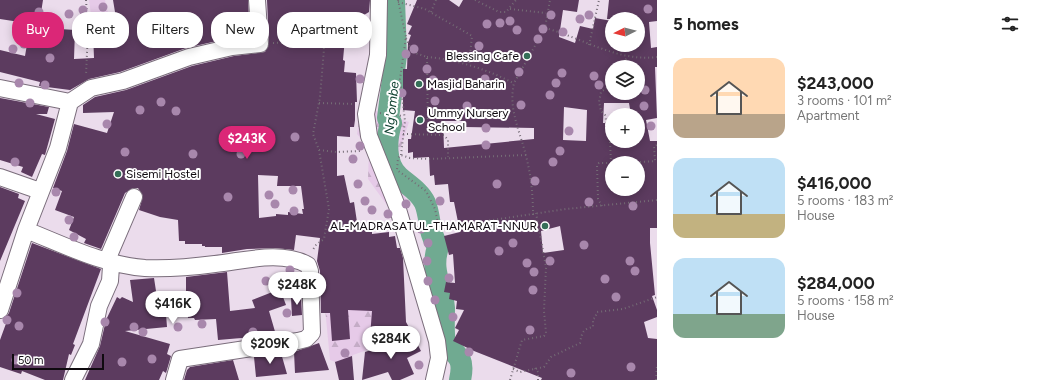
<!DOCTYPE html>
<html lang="en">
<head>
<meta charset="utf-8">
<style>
  body { margin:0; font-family:Figtree,sans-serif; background:#f2f2f2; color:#222; height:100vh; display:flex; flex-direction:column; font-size:15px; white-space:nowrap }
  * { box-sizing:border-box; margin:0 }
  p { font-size:13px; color:#767676 }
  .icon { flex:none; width:22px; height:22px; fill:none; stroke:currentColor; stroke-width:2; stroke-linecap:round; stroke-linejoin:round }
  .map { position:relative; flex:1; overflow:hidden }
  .panel { display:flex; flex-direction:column; background:#fff; width:380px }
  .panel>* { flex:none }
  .top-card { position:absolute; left:12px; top:12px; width:380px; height:36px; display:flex; gap:8px }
  .needle { width:26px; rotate:264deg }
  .controls { position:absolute; left:605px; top:12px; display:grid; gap:8px }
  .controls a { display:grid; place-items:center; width:40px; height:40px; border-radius:50%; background:#fff; box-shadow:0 2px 10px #0003; font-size:20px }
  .scale { position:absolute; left:12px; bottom:10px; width:92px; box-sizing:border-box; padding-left:4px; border:2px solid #0f0a0f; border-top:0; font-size:11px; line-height:14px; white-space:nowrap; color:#0f0a0f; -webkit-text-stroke:3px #fff; paint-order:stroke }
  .price { position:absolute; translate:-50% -34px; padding:0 9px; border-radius:14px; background:#fff; color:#222; font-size:13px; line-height:26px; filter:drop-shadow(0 1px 2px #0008) }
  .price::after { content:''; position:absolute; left:50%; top:24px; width:12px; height:9px; margin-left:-6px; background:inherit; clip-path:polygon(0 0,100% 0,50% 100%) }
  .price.on { background:#db2777; color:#fff }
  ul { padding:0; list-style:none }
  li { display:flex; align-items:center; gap:12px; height:100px; padding:0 16px }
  li span { display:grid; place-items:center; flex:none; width:112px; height:80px; border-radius:12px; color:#555 }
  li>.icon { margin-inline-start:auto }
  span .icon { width:48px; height:48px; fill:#fffc; stroke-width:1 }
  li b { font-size:17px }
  h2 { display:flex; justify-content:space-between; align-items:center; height:48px; padding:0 16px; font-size:17px }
  .tag { padding:0 14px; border-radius:16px; background:#fff; box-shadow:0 2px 10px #0003; font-size:14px; line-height:36px }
  .tag.on { background:#db2777; color:#fff }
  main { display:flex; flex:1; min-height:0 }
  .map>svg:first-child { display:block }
</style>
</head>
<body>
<main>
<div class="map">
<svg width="657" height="380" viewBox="0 0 657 380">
  <defs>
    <pattern id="forest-firs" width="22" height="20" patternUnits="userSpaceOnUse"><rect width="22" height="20" fill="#e6cae8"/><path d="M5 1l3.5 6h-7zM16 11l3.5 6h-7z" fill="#c4acc6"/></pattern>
  </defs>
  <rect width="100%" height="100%" fill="#ebdcec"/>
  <!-- green -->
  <path fill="#e6cae8" d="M89 0H105L111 26 93 29Z"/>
  <!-- forest -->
  <path fill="url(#forest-firs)" d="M361 106 409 122 398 156 386 164 408 202 404 200 392 212 368 179 369 149 357 134Z
    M325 308 379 309 372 320 370 349 353 355 347 366 330 360Z"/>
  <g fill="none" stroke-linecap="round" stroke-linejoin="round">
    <!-- river -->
    <path stroke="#70aa91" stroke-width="22" d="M394 0 396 55 388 118 391 123C386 140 384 164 399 177 408 185 420 192 425 203 431 218 428 232 438 247 430 271 442 285 444 308 444 321 443 333 445 345 461 356 464 362 460 380"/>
  </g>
  <!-- building -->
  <path fill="#5c3b5f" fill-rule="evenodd" d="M0 0H43L39 25 0 19Z
    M113 0H248L250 36 230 38 186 48 120 72 89 79 70 90 39 86 40 82 0 72V50L25 56 30 27 75 30 74 59 94 58 93 32 118 30Z
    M267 0H370L369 12 364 15 365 25 346 27 343 60 345 61 344 72 356 73 357 102H355V120L354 127H350V137L337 136V176L344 175 350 203 354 202 357 222 365 223 364 228H372V234L389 232V237L395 236 397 248H400L403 258 406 322 412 333 370 337 372 311 348 310 350 339 332 341 330 313H321L320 271 317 261 320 238 296 235 294 250 275 248 247 249 222 253V247H205V246H202V244H185V241H179L178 220 160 217 139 210 143 196 138 188H133L125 193 101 249 84 243 86 239 69 230 74 217 55 210 62 191 53 188 67 151 74 124 107 133 114 112 83 113V105L95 97 126 90 192 66 234 56 265 52 269 43ZM258 175 278 176 277 186H301L304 209H302L303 214 288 212V215L276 214V216L259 218Z
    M417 0H449L459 7 463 0H579L577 12 563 10 559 37 575 43 580 26 593 29 595 18 612 21V45L638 47V19H607L609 0H657V21L649 22 651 48 657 47V67H655L657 118 646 120 650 141H657V228H650V243L655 295 652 296 657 310V317L644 322 648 338 657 339V380H541L542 378 474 351 453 341 459 330 455 328 464 310 456 309 457 301 449 299 450 293 444 292 446 282 455 283 453 254 449 255 444 236 460 232 454 202H450L448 184 435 185 434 175 430 176 429 157 413 158V152L408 153V139H411L415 111 403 110V69H407L408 43 411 35 408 34 412 26 407 24ZM618 64 638 67V93H612V67H617ZM604 103H629L631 115H638V141H612V126H605V123H603ZM564 107 587 110 586 141 563 140ZM443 121H465V127L534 128V139L444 148ZM638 162V189H612V163ZM560 226 564 250 543 253 541 231Z
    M0 98 49 107 47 114H36L55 119 45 155 42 154 32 177 21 172 23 167 0 160Z
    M0 187 19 194 18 198 25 201 0 261Z
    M32 243 101 269 73 344 75 345 71 355 69 354 63 380H45L22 371 21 374 0 367V340L8 318 6 317 9 313Z
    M227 272 230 311 255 308 252 300 280 289 286 305 269 311 276 335 218 340 216 319 195 320 194 318H188L187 311 166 314 167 327 125 331 170 344 167 354 171 356 166 373 163 371 159 380H85L100 346 106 320 117 297 120 299 122 297 133 302 130 280 154 278 158 304 186 300V277Z
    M301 296 302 315 292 316 291 298Z
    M413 336 421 351 407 358 414 374 400 380H392L388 372 362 380 365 352Z
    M319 343 329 370 295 373 294 352Z
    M281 353 287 374 256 377 254 357Z
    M352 356 354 380H339L335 362Z
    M233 360 239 380H184L187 370 190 367Z"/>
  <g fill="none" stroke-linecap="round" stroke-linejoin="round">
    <!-- minor casing -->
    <g stroke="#7a6d7b" stroke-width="18">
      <path id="minor" d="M379 1 378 55 366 114 369 136 397 206 437 341 439 358 434 380
        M0 88 70 102
        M0 177 40 191
        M26 230C64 245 103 265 145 268 168 269 192 267 215 264 244 261 281 250 308 265L310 271 312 333 306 339 298 341 180 359 174 380
        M0 310 26 230 58 148 70 102 91 88 123 81 189 57 232 47 260 44 257 0
        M73 380 91 344 99 306 110 281 111 266 107 260 134 197"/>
    </g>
    <!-- path -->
    <path stroke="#746b75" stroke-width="2" stroke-dasharray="1 3" stroke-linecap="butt" d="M86 0 88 30 86 75
      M398 0 406 37 400 79 405 121 401 155
      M475 0 499 12H506L516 0
      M398 2 425 9 472 36 469 65
      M510 9 546 13
      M431 12 436 0
      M545 28C583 38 617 62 657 57
      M406 38 412 52 427 57 428 134
      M273 43 317 41 323 42 324 49 320 97 313 134 319 150 329 209 324 239 316 245 312 251
      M589 45 599 0
      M427 57C455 59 489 70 513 83
      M623 67 627 56
      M319 103 355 104
      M380 113 402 116
      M403 134 444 135 448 140V157
      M319 150 336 152 361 151
      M526 155 429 159 410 158 401 155 398 158 397 170 426 191 435 209 439 228 566 209 657 200
      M611 163 610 141 605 115 601 111 599 102 601 92 612 84
      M628 163 655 161 654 146 657 145
      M602 206 598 199 597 165 599 163H612
      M533 215C533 195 531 175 526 156 520 131 508 109 514 83L545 28 550 0
      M535 368 538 372V380
      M513 369 520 372 544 367 551 357 580 343C582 332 583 329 593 327V319L595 318 597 312 623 309 657 297
      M510 380 522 340 544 336 546 333 544 311 546 267 536 213
      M656 380 657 364"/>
    <!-- minor -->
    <use href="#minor" stroke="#fff" stroke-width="16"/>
  </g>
  <!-- trees -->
  <g fill="#a887ac">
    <circle cx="103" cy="7" r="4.5"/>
    <circle cx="648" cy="9" r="4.5"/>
    <circle cx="83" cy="10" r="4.5"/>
    <circle cx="39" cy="12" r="4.5"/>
    <circle cx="69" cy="14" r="4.5"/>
    <circle cx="551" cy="15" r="4.5"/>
    <circle cx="589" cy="15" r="4.5"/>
    <circle cx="580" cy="19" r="4.5"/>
    <circle cx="510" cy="21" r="4.5"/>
    <circle cx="500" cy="23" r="4.5"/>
    <circle cx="487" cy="24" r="4.5"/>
    <circle cx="543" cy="29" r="4.5"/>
    <circle cx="517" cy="30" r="4.5"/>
    <circle cx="354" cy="32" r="4.5"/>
    <circle cx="563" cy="32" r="4.5"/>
    <circle cx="538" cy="39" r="4.5"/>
    <circle cx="90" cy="41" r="4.5"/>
    <circle cx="24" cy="44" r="4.5"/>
    <circle cx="479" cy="46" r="4.5"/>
    <circle cx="13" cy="49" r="4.5"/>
    <circle cx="414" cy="49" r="4.5"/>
    <circle cx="406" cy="54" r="4.5"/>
    <circle cx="50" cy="58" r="4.5"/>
    <circle cx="427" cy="69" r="4.5"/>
    <circle cx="519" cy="72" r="4.5"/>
    <circle cx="562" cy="73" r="4.5"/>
    <circle cx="594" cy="76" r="4.5"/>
    <circle cx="360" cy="79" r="4.5"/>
    <circle cx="485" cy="79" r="4.5"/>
    <circle cx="433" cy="80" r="4.5"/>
    <circle cx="19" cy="83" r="4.5"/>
    <circle cx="556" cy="83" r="4.5"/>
    <circle cx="45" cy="85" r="4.5"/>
    <circle cx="599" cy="85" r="4.5"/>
    <circle cx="454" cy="86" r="4.5"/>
    <circle cx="645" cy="90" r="4.5"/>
    <circle cx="402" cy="93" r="4.5"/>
    <circle cx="550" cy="95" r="4.5"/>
    <circle cx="435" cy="101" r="4.5"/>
    <circle cx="161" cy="102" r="4.5"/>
    <circle cx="30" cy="103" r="4.5"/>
    <circle cx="521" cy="105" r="4.5"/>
    <circle cx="467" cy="106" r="4.5"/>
    <circle cx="644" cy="106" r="4.5"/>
    <circle cx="140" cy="110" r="4.5"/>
    <circle cx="176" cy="111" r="4.5"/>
    <circle cx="107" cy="124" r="4.5"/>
    <circle cx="651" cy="126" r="4.5"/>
    <circle cx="486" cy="128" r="4.5"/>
    <circle cx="569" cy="131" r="4.5"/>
    <circle cx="256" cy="134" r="4.5"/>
    <circle cx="295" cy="137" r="4.5"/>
    <circle cx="486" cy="145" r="4.5"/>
    <circle cx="360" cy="146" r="4.5"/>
    <circle cx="560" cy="151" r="4.5"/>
    <circle cx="125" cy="152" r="4.5"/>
    <circle cx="193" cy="154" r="4.5"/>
    <circle cx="241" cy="154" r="4.5"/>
    <circle cx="353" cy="159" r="4.5"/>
    <circle cx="15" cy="162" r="4.5"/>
    <circle cx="553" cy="162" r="4.5"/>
    <circle cx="535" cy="181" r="4.5"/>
    <circle cx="358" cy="184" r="4.5"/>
    <circle cx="497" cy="184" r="4.5"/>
    <circle cx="293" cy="190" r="4.5"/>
    <circle cx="56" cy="192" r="4.5"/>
    <circle cx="269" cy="195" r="4.5"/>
    <circle cx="228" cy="197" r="4.5"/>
    <circle cx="365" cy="201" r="4.5"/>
    <circle cx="440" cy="201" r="4.5"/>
    <circle cx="589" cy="202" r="4.5"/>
    <circle cx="275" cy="204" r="4.5"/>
    <circle cx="406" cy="204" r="4.5"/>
    <circle cx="633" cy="206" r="4.5"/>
    <circle cx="372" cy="210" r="4.5"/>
    <circle cx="294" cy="211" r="4.5"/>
    <circle cx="388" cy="214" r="4.5"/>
    <circle cx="69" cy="220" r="4.5"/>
    <circle cx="421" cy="229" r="4.5"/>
    <circle cx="74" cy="237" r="4.5"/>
    <circle cx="428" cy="243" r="4.5"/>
    <circle cx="513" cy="243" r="4.5"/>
    <circle cx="584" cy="245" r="4.5"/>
    <circle cx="499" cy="251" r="4.5"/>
    <circle cx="427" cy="261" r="4.5"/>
    <circle cx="550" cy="261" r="4.5"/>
    <circle cx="630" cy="261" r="4.5"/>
    <circle cx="527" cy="263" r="4.5"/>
    <circle cx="290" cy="270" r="4.5"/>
    <circle cx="635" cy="271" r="4.5"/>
    <circle cx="534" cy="272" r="4.5"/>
    <circle cx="449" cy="278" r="4.5"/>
    <circle cx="605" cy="279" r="4.5"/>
    <circle cx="266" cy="281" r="4.5"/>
    <circle cx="428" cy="281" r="4.5"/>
    <circle cx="533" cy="290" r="4.5"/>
    <circle cx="17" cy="293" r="4.5"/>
    <circle cx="616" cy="297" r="4.5"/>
    <circle cx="435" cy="300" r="4.5"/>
    <circle cx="287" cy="313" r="4.5"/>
    <circle cx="453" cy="317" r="4.5"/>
    <circle cx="7" cy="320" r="4.5"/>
    <circle cx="105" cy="322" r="4.5"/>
    <circle cx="202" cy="324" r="4.5"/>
    <circle cx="19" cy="326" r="4.5"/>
    <circle cx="134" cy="327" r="4.5"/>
    <circle cx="178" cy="327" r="4.5"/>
    <circle cx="530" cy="330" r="4.5"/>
    <circle cx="143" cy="332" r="4.5"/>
    <circle cx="253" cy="332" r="4.5"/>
    <circle cx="469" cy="352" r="4.5"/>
    <circle cx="345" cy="353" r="4.5"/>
    <circle cx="152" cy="359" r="4.5"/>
    <circle cx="16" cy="360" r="4.5"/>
    <circle cx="122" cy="362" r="4.5"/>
    <circle cx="419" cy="365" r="4.5"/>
    <circle cx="631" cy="367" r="4.5"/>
    <circle cx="571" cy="373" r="4.5"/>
  </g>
  <!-- markers -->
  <g fill="#356f58" stroke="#fff" stroke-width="1.5">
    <circle cx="527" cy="56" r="4"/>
    <circle cx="419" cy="84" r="4"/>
    <circle cx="420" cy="120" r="4"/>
    <circle cx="118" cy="174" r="4"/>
    <circle cx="545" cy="226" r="4"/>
  </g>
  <g text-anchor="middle" stroke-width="4" stroke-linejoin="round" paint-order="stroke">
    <!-- poi labels -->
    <g font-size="12" fill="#0f0a0f" stroke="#fff" text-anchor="start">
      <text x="519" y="60" text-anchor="end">Blessing Cafe</text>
      <text x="427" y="88">Masjid Baharin</text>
      <text x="428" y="117">Ummy Nursery<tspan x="428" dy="14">School</tspan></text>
      <text x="126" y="178">Sisemi Hostel</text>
      <text x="537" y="230" text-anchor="end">AL-MADRASATUL-THAMARAT-NNUR</text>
    </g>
    <!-- water labels -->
    <g font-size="13" font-style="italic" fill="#104231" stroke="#fff">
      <text transform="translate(391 108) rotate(-84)" y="5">Ng'ombe</text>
    </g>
  </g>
</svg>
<div class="controls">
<a><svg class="needle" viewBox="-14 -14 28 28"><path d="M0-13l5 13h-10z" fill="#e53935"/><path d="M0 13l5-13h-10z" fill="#767676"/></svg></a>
<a><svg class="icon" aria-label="layers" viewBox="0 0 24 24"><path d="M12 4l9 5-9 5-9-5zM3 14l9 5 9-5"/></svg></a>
<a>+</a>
<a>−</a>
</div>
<div class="scale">50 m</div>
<b class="price on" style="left:247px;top:160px">$243K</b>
<b class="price" style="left:297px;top:306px">$248K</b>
<b class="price" style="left:173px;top:325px">$416K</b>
<b class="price" style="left:391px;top:360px">$284K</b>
<b class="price" style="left:270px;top:365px">$209K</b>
<div class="top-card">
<a class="tag on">Buy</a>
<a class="tag">Rent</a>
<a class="tag">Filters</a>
<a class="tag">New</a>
<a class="tag">Apartment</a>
</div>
</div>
<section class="panel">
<h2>5 homes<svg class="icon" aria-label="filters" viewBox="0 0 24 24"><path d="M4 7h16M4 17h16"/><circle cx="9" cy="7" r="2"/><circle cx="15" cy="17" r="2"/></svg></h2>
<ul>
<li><span style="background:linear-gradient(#ffd9b3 70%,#b9a48a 0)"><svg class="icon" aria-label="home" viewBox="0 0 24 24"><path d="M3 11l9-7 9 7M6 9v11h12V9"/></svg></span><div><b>$243,000</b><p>3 rooms · 101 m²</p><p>Apartment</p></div></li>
<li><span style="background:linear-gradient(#bfe0f5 70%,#c2b280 0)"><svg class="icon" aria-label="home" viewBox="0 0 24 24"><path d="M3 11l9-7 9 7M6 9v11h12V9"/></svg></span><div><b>$416,000</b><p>5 rooms · 183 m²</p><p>House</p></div></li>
<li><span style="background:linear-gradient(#bfe0f5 70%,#7fa58c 0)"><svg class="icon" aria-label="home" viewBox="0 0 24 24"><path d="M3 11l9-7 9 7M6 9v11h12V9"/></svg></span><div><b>$284,000</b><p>5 rooms · 158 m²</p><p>House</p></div></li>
</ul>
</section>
</main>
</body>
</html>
